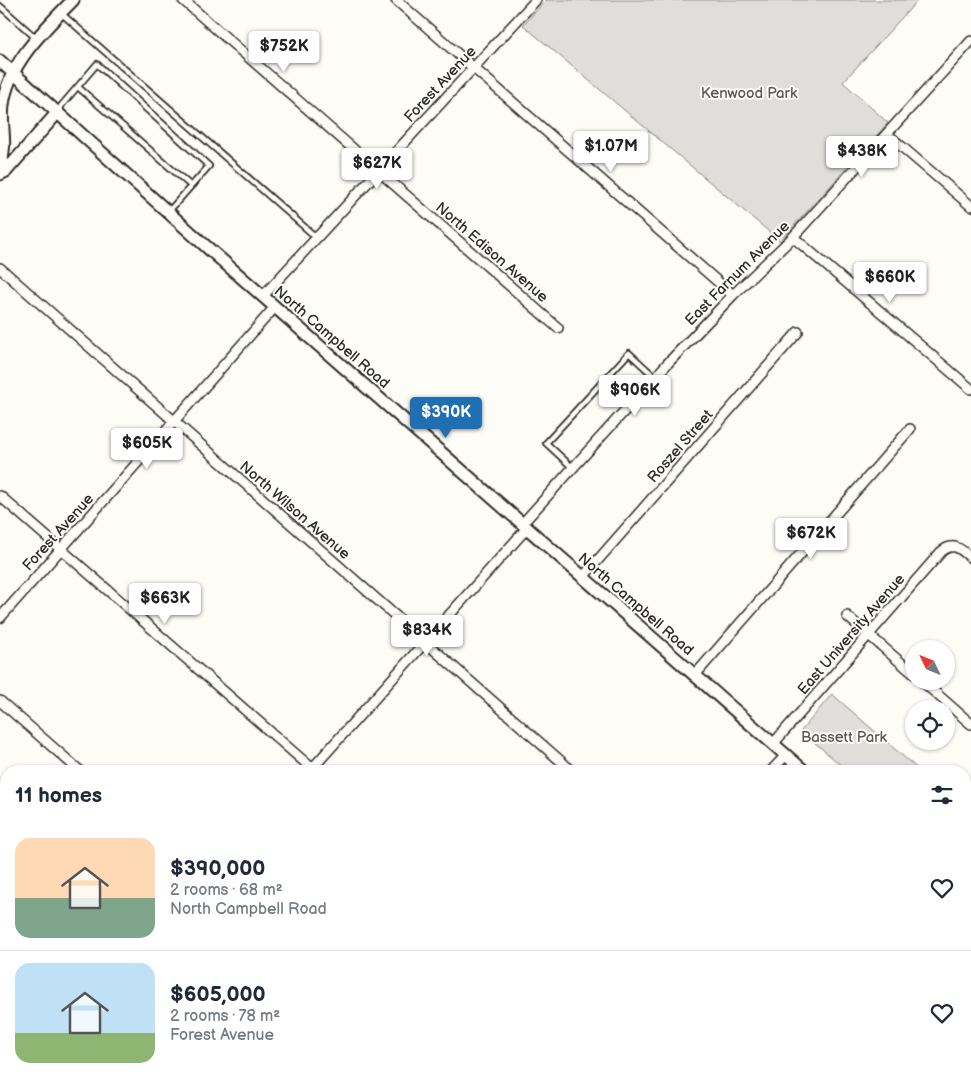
<!DOCTYPE html>
<html lang="en">
<head>
<meta charset="utf-8">
<style>
  body { margin:0; font-family:"Balsamiq Sans",sans-serif; background:#f6f6f7; color:#1f2937; height:100vh; display:flex; flex-direction:column; font-size:19px; white-space:nowrap }
  * { box-sizing:border-box; margin:0 }
  p { font-size:16px; color:#747a83 }
  .icon { flex:none; width:28px; height:28px; fill:none; stroke:currentColor; stroke-width:2; stroke-linecap:round; stroke-linejoin:round }
  .map { position:relative; flex:1; overflow:hidden }
  .sheet { position:absolute; left:0px; top:765px; width:971px; height:320px; display:flex; flex-direction:column; background:#fff; border-radius:20px 20px 0 0; box-shadow:0 1px 4px #0004 }
  .sheet>* { flex:none }
  .needle { width:32px; rotate:313deg }
  .fabs { position:absolute; left:905px; top:640px; display:grid; gap:10px }
  .fabs a { display:grid; place-items:center; width:50px; height:50px; border-radius:50%; background:#fff; box-shadow:0 1px 4px #0004; font-size:25px }
  .price { position:absolute; translate:-50% -42px; padding:0 11px; border-radius:5px; background:#fff; color:#222; font-size:16px; line-height:32px; filter:drop-shadow(0 1px 2px #0008) }
  .price::after { content:''; position:absolute; left:50%; top:30px; width:15px; height:11px; margin-left:-8px; background:inherit; clip-path:polygon(0 0,100% 0,50% 100%) }
  .price.current { background:#1f6fb2; color:#fff }
  ul { padding:0; list-style:none }
  li { display:flex; align-items:center; gap:15px; height:125px; padding:0 15px }
  li+li { border-top:1px solid #e0e1e3 }
  li span { display:grid; place-items:center; flex:none; width:140px; height:100px; border-radius:15px; color:#555 }
  li>.icon { margin-inline-start:auto }
  span .icon { width:60px; height:60px; fill:#fffc; stroke-width:1 }
  li b { font-size:21px }
  h2 { display:flex; justify-content:space-between; align-items:center; height:60px; padding:0 15px; font-size:21px }
  .map>svg:first-child { display:block }
</style>
</head>
<body>
<div class="map">
<svg width="971" height="1085" viewBox="0 0 971 1085">
  <rect width="100%" height="100%" fill="#fdfcf7"/>
  <filter id="ink" filterUnits="userSpaceOnUse"><feTurbulence type="fractalNoise" baseFrequency=".02" numOctaves="2"/><feDisplacementMap in="SourceGraphic" scale="10" xChannelSelector="R" yChannelSelector="G"/><feConvolveMatrix kernelMatrix="1 2 1 2 8 2 1 2 1" color-interpolation-filters="sRGB"/></filter>
  <g filter="url(#ink)">
    <!-- green -->
    <path fill="#dfdeda" stroke="#858482" d="M546 0H918L843 82 888 123 780 241 523 25Z
      M832 694 920 771H848L801 731Z
      M965 810 971 815V879L965 874Z"/>
    <g fill="none" stroke-linecap="round" stroke-linejoin="round">
      <!-- service casing -->
      <g stroke="#2b2b2b" stroke-width="8">
        <path id="service" d="M0 6 36 38
          M62 14 317 238
          M78 87 191 186
          M59 111 61 106 97 64 209 166 169 211
          M573 468 546 443 629 353 655 377
          M965 1031 971 1036
          M960 1079 969 1085"/>
      </g>
      <!-- minor casing -->
      <g stroke="#2b2b2b" stroke-width="12">
        <path id="minor" d="M183 0 558 328
          M396 0 733 295
          M887 134 971 206
          M793 237 971 389
          M0 268 572 771
          M263 296 536 0
          M0 496 315 771
          M522 524 667 364 733 295 793 237 971 41
          M583 577 798 332
          M847 616 914 674
          M0 618 275 307
          M695 675 910 429
          M922 681 971 724
          M0 701 80 771
          M773 744 941 552C953 541 961 549 971 558
          M310 771 527 528
          M771 771 786 755
          M0 909 6 915
          M193 1079 200 1085
          M431 1079 438 1085
          M665 1079 672 1085
          M924 1079 931 1085
          M32 1085 38 1079
          M496 1085 501 1079"/>
      </g>
      <!-- tertiary casing -->
      <g stroke="#2b2b2b" stroke-width="15">
        <path id="tertiary" d="M0 61 209 249 804 771
          M0 166C8 142 0 127 3 105 8 63 45 29 73 0
          M0 174 6 171 58 112
          M965 909 971 914"/>
      </g>
      <!-- secondary casing -->
      <g stroke="#2b2b2b" stroke-width="16">
        <path id="secondary" d="M965 1076 971 1069"/>
      </g>
      <!-- service -->
      <use href="#service" stroke="#fdfcf7" stroke-width="4.5"/>
      <!-- minor -->
      <use href="#minor" stroke="#fdfcf7" stroke-width="9"/>
      <!-- tertiary -->
      <use href="#tertiary" stroke="#fdfcf7" stroke-width="11"/>
      <!-- secondary -->
      <use href="#secondary" stroke="#fdfcf7" stroke-width="12"/>
    </g>
  </g>
  <g text-anchor="middle" stroke-width="4" stroke-linejoin="round" paint-order="stroke">
    <!-- street labels -->
    <g font-size="15" fill="#2b2b2b" stroke="#fdfcf7">
      <text transform="translate(440 84) rotate(-47)" y="5">Forest Avenue</text>
      <text transform="translate(492 252) rotate(41)" y="5">North Edison Avenue</text>
      <text transform="translate(737 273) rotate(-45)" y="5">East Farnum Avenue</text>
      <text transform="translate(332 337) rotate(41)" y="5">North Campbell Road</text>
      <text transform="translate(680 446) rotate(-49)" y="5">Roszel Street</text>
      <text transform="translate(295 510) rotate(41)" y="5">North Wilson Avenue</text>
      <text transform="translate(58 532) rotate(-48)" y="5">Forest Avenue</text>
      <text transform="translate(636 604) rotate(41)" y="5">North Campbell Road</text>
      <text transform="translate(851 634) rotate(-49)" y="5">East University Avenue</text>
    </g>
    <!-- park labels -->
    <g font-size="15" fill="#585857" stroke="#fdfcf7">
      <text x="749" y="98">Kenwood Park</text>
      <text x="844" y="742">Bassett Park</text>
    </g>
  </g>
</svg>
<div class="fabs">
<a><svg class="needle" viewBox="-14 -14 28 28"><path d="M0-13l5 13h-10z" fill="#e53935"/><path d="M0 13l5-13h-10z" fill="#747a83"/></svg></a>
<a><svg class="icon" aria-label="locate" viewBox="0 0 24 24"><circle cx="12" cy="12" r="6"/><path d="M12 2v4M12 18v4M2 12h4M18 12h4"/></svg></a>
</div>
<b class="price" style="left:284px;top:73px">$752K</b>
<b class="price" style="left:611px;top:173px">$1.07M</b>
<b class="price" style="left:862px;top:178px">$438K</b>
<b class="price" style="left:377px;top:190px">$627K</b>
<b class="price" style="left:890px;top:304px">$660K</b>
<b class="price" style="left:635px;top:417px">$906K</b>
<b class="price current" style="left:446px;top:439px">$390K</b>
<b class="price" style="left:147px;top:470px">$605K</b>
<b class="price" style="left:811px;top:560px">$672K</b>
<b class="price" style="left:165px;top:625px">$663K</b>
<b class="price" style="left:427px;top:657px">$834K</b>
<section class="sheet">
<h2>11 homes<svg class="icon" aria-label="filters" viewBox="0 0 24 24"><path d="M4 7h16M4 17h16"/><circle cx="9" cy="7" r="2"/><circle cx="15" cy="17" r="2"/></svg></h2>
<ul>
<li><span style="background:linear-gradient(#ffd9b3 60%,#7fa58c 0)"><svg class="icon" aria-label="home" viewBox="0 0 24 24"><path d="M3 11l9-7 9 7M6 9v11h12V9"/></svg></span><div><b>$390,000</b><p>2 rooms · 68 m²</p><p>North Campbell Road</p></div><svg class="icon" aria-label="heart" viewBox="0 0 24 24"><path d="M12 20l-8-8c-3-5 5-10 8-4 3-6 11-1 8 4z"/></svg></li>
<li><span style="background:linear-gradient(#bfe0f5 70%,#8fb573 0)"><svg class="icon" aria-label="home" viewBox="0 0 24 24"><path d="M3 11l9-7 9 7M6 9v11h12V9"/></svg></span><div><b>$605,000</b><p>2 rooms · 78 m²</p><p>Forest Avenue</p></div><svg class="icon" aria-label="heart" viewBox="0 0 24 24"><path d="M12 20l-8-8c-3-5 5-10 8-4 3-6 11-1 8 4z"/></svg></li>
</ul>
</section>
</div>
</body>
</html>
